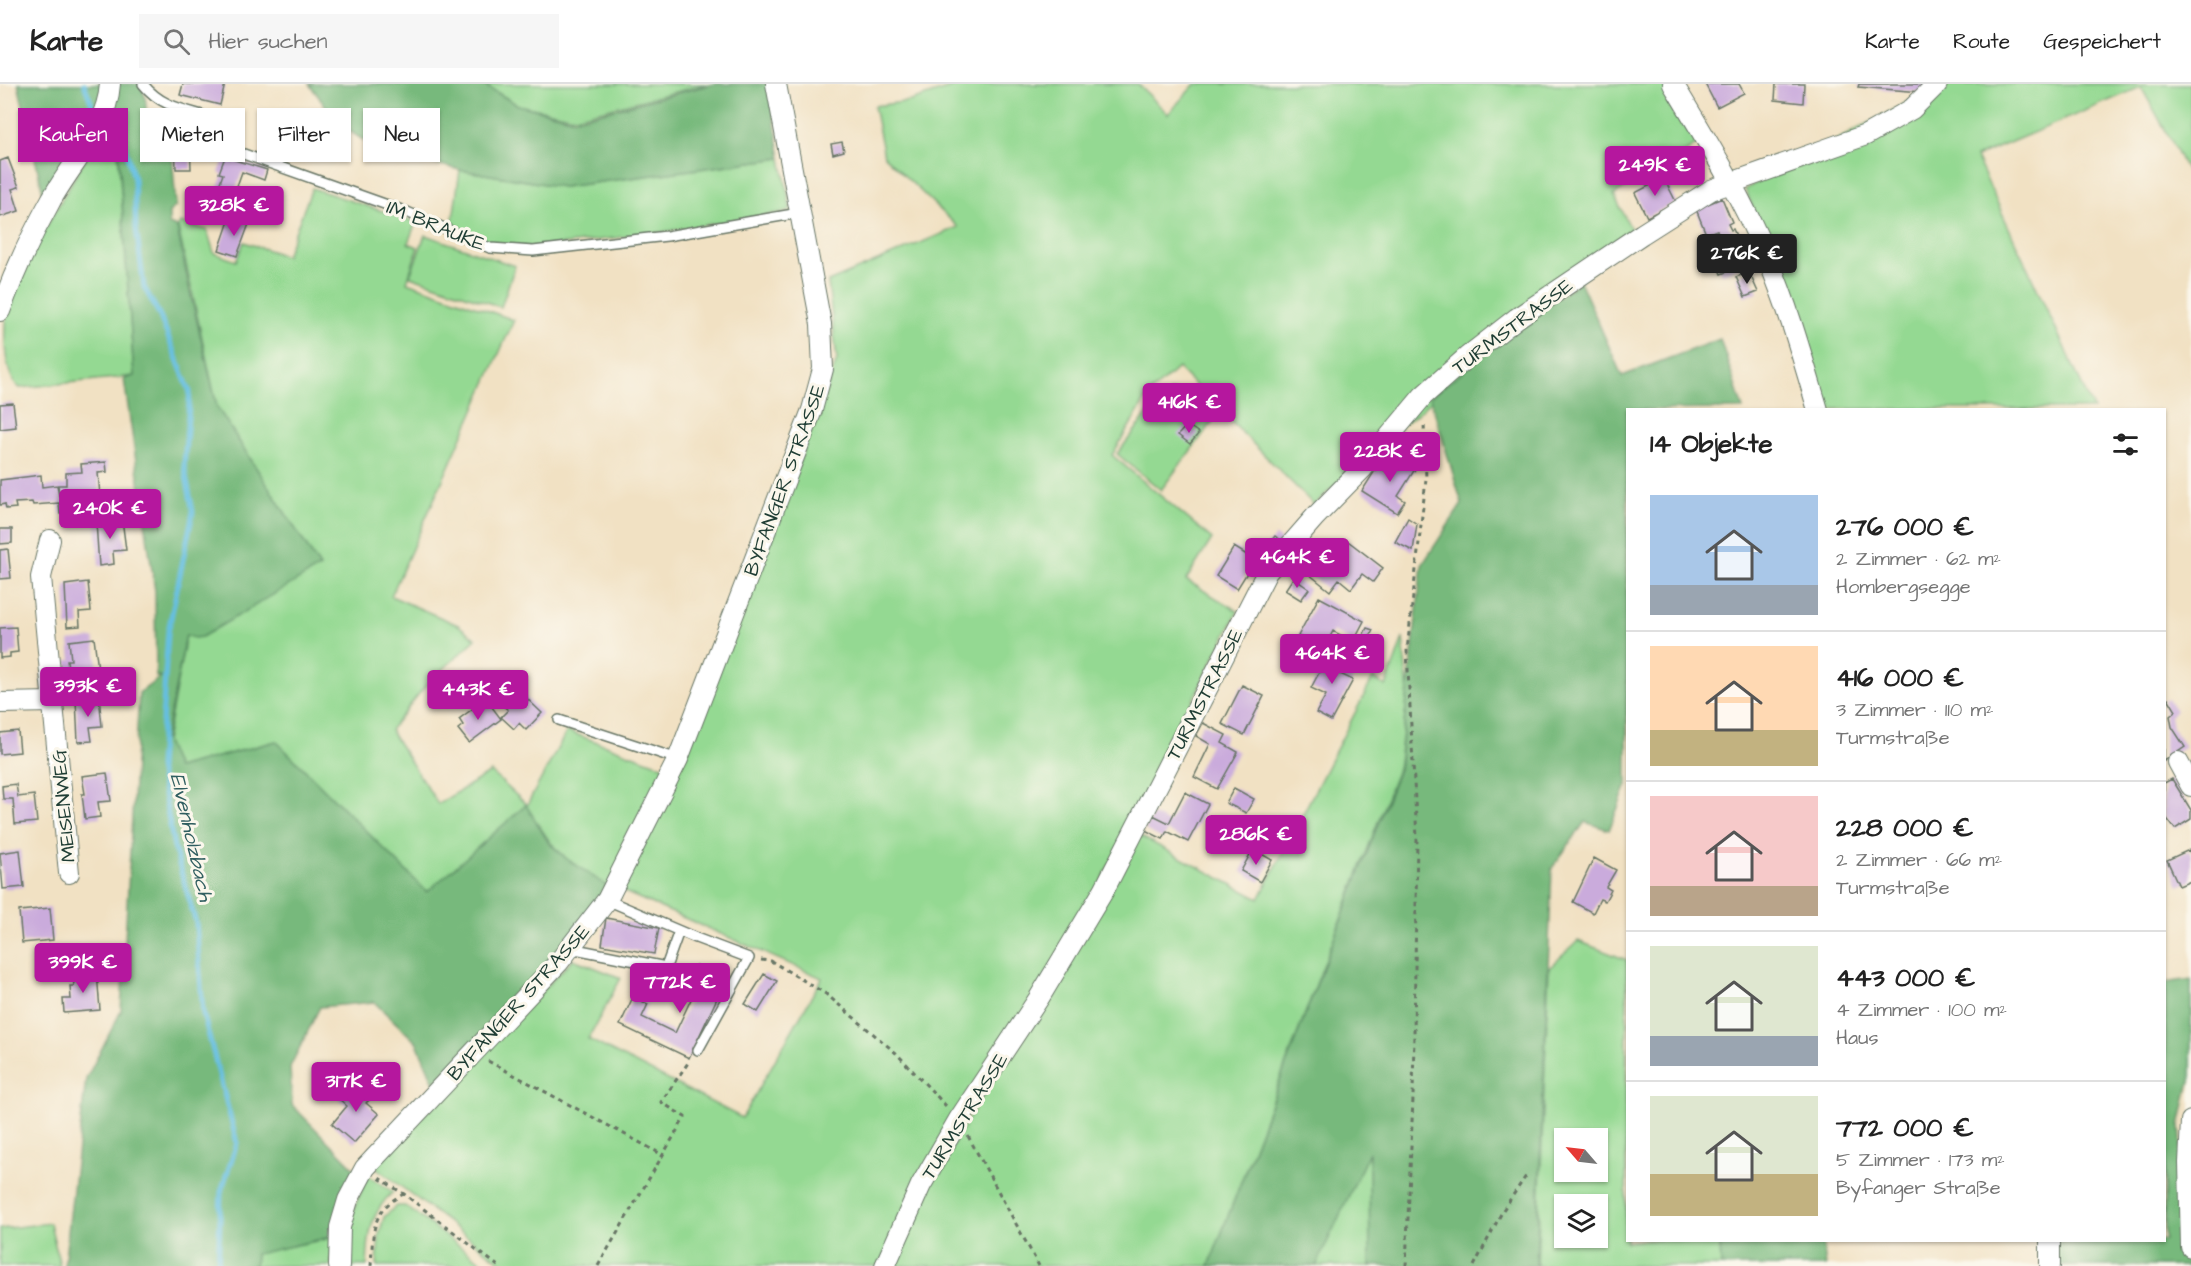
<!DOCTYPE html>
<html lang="de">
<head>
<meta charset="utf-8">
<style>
  body { margin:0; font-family:"Architects Daughter",sans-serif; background:#f6f6f6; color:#222; height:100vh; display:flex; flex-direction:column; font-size:22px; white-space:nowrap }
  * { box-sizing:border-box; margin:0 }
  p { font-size:20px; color:#767676 }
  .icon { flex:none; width:33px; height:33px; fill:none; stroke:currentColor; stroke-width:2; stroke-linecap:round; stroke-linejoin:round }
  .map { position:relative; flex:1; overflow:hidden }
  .details { position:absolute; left:1626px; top:324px; width:540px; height:834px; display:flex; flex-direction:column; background:#fff; border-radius:0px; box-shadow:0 2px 4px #0004 }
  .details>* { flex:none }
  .guide { position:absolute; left:18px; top:24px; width:570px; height:54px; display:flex; gap:12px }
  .needle { width:39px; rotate:298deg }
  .controls { position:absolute; left:1554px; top:1044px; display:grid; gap:12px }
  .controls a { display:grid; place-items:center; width:54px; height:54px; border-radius:0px; background:#fff; box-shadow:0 2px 4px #0004; font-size:30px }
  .price { position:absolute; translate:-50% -51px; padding:0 14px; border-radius:6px; background:#b5179e; color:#fff; font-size:20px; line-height:39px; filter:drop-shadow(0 2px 3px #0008) }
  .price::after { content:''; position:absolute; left:50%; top:36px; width:18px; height:14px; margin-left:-9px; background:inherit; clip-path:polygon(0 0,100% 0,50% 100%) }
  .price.current { background:#222; color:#fff }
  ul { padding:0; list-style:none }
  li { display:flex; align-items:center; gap:18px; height:150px; padding:0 24px }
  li+li { border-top:2px solid #e0e0e0 }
  li span { display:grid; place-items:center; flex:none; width:168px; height:120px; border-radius:0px; color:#555 }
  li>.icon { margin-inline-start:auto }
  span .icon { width:72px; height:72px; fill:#fffc; stroke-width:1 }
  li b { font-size:26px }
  h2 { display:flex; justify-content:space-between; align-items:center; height:72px; padding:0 24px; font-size:26px }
  .pill { padding:0 21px; border-radius:0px; background:#fff; box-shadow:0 2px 4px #0004; font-size:21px; line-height:54px }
  .pill.current { background:#b5179e; color:#fff }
  header { display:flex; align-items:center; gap:36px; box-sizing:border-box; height:84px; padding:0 30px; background:#fff; border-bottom:2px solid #e0e0e0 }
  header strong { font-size:28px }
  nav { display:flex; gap:33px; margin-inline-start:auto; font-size:21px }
  .search { width:420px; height:54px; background:#f6f6f6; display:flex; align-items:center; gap:15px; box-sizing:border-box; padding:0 21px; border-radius:0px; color:#767676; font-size:22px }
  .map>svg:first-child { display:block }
</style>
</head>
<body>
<header>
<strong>Karte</strong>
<div class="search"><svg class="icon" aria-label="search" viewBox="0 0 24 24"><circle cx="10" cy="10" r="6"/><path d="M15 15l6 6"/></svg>Hier suchen</div>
<nav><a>Karte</a><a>Route</a><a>Gespeichert</a></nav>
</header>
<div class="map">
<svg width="2191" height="1182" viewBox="0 0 2191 1182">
  <rect width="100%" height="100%" fill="#fbf7ec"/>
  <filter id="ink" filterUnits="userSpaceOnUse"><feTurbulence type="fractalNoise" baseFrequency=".0167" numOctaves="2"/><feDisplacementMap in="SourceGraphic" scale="12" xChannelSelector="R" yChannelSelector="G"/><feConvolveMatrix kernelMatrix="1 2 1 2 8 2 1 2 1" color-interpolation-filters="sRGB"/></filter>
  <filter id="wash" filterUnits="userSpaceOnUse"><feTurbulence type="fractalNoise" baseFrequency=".008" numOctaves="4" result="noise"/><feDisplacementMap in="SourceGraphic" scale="24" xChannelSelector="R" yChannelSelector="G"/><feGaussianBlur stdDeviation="1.35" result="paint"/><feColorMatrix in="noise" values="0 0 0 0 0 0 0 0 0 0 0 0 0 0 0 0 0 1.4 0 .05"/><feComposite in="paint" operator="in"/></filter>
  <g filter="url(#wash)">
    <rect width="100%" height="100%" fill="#f1e1c3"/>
    <!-- green -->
    <path fill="#94d992" stroke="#5a8b63" stroke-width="1.5" fill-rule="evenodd" d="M483 0H707L575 33 518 21Z
      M961 0H1138L1168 30 1195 0H1666L1698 60 1614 111 1632 147 1360 378 1314 421 1178 284 1149 310 1112 371 1212 455 1186 496 1238 527 1095 809 879 1182H506L374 1082 573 875 621 894 588 955 742 1034 822 894 620 806 782 424 837 276 828 198 958 143 884 72 874 22 911 17Z
      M1942 0H2191V97L2176 65 2141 3 1976 73 2093 325H1826L1792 217 1745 105Z
      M115 23 134 292 20 304C0 292 2 223 13 199 22 179 35 161 46 143 69 103 92 63 115 23Z
      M781 74 791 127 663 148 534 164 492 160 452 142 460 86 564 103Z
      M312 104 416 138 408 159 418 163 407 198 514 236 391 512 458 541 476 555 426 601 390 646 438 720 491 688 527 721 567 647 668 684 608 803 567 775 550 758 526 722 427 808 276 657 177 684 166 658 186 551 320 483 217 323 178 143 180 139 207 146 214 169 236 177 244 158 286 172Z
      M425 151 515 182 501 223 410 192Z
      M1171 307 1183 308 1213 337 1161 406 1117 370 1150 327Z
      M1403 554 1408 609 1398 685 1209 1182H888L911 1131 1138 751 1259 815 1373 594 1386 602Z
      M1578 857 1627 876 1626 1158 1643 1156 1720 1157 1721 1182H1537L1549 884ZM1564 1054H1598V1088H1564ZM1564 1120H1598V1154H1564Z
      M1369 1068 1370 1182H1316Z
      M368 1091 393 1108C370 1128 368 1153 367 1182H346L348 1139Z
      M396 1122H405L487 1182H377L379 1151 384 1133Z
      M50 1139 60 1182H0V1145Z
      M332 1154 331 1182H255L256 1169Z"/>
    <!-- forest -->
    <path fill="#77b97c" stroke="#4b7b58" stroke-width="1.5" d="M18 0H105L98 31 45 118Z
      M114 0H139C151 16 142 30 151 47L160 49 166 30H169L176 122 169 128V140L177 143 190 207 217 323 320 483 202 553 194 554 186 551 165 655 177 684 276 657 427 808 526 721 549 759 567 775 607 802 572 856 434 999 417 959 374 918 320 923 290 983 292 1021 357 1087 331 1153 256 1170 255 1182H64L86 995 121 927 139 609 162 592 156 593 155 507 124 295 134 292Z
      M309 0H482L518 21 575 35 713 0H768L781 74 563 103 460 86 377 65 340 41Z
      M1580 197 1622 292 1720 255 1743 325 1628 326 1627 701 1609 746 1585 738 1552 784 1536 1182H1370L1369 1068 1316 1182H1209L1399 685 1422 481 1462 420 1430 313Z
      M2191 895V992L2180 1042 2190 1182H2056V1157L2164 1156 2165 899Z
      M1720 1157H1823L1826 1182H1721Z"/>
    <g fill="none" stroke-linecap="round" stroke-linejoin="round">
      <!-- stream -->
      <path stroke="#65bfe2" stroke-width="5" d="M84 0 93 23
        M122 52 134 95 136 144 144 203 159 230 190 308 184 381 193 428 168 548 159 683 174 763 196 839 203 929 237 1059 221 1108 218 1182"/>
    </g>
    <g id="blocks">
      <!-- building -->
      <path fill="#caabdc" d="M183 0H225L220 21 180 11Z
        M1705 0H1739L1744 9 1717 23Z
        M1776 0H1804L1803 19 1775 16Z
        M1859 0H1928L1922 8 1858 3Z
        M190 57 191 85H176L175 58Z
        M842 58 844 67 833 70 831 60Z
        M225 73 267 86 264 96 242 88 227 130 211 124 223 90 219 89Z
        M8 74 19 103 12 105 19 127 0 133V77Z
        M1664 94 1676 118 1647 133 1635 109Z
        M1722 114 1732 138 1728 140 1731 146 1733 145 1748 179 1721 190 1711 167 1723 161 1717 146 1706 150 1696 125Z
        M230 134 249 140 237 172 219 166Z
        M1749 188 1758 208 1745 213 1736 193Z
        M13 319 16 343 0 345V320Z
        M1187 341 1199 349 1190 360 1178 351Z
        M1399 371 1417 382 1398 412 1405 417 1397 429 1362 407 1378 382 1387 388Z
        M106 378 107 388 98 389 100 411 70 414 71 429 60 430 59 419 33 421 32 418 15 419 16 424 6 425 5 420 0 421V396L41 391 42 403 57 401 59 412 58 401H66V389L82 388 81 380Z
        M1408 434 1417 440 1413 467 1395 458Z
        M122 435 126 466 113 467 114 480 99 482 96 438Z
        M0 445H12V459L0 460Z
        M1275 452 1284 458 1271 474 1263 467Z
        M1348 457 1383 484 1373 498 1362 490 1351 505 1339 495 1330 507 1309 490 1320 476 1329 482Z
        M1234 463 1255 476 1237 505 1216 492Z
        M8 465 11 494 0 495V466Z
        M1293 494 1309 505 1301 516 1285 506Z
        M88 498 91 527 79 528 80 542 67 543 65 501Z
        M1319 513 1364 537 1353 558 1333 547 1324 565 1298 552Z
        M16 543 18 568 10 569V573L0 574V544Z
        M1367 544 1373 546 1366 561 1360 557Z
        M94 554 98 585 85 586 87 600 70 602 67 576H71L69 557Z
        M1331 566 1346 574 1338 589 1353 596 1331 637 1316 629 1326 611 1311 604Z
        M1242 601 1264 612 1244 651 1222 640Z
        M516 604 542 629 526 646 519 639 514 645 501 633 508 626 501 620Z
        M99 613 102 642 90 643 92 657 78 658 76 616Z
        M2168 614 2176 627 2170 632 2172 643 2185 663 2164 677V616Z
        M486 615 501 635 469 659 458 645 463 641 459 635Z
        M1203 639 1226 651 1222 659 1238 668 1217 705 1194 693 1210 660 1196 652Z
        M18 647 20 668 0 670V649Z
        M107 689 111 717 98 718 100 733 85 735 82 710H85L82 692Z
        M2172 695 2191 726V735L2175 745 2164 731V699Z
        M16 700 18 713 34 711 37 738 15 740 13 715H3L2 702Z
        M1234 704 1254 715 1246 729 1226 719Z
        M1185 708 1208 720 1188 758 1167 747 1163 755 1145 746 1153 731 1169 739Z
        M1253 765 1272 776 1260 798 1241 787Z
        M20 766 24 803 3 805 0 769Z
        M2189 766 2191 771V797L2179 802 2167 776Z
        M1594 774 1616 786 1606 803 1611 806 1605 817 1600 815 1593 829 1573 818Z
        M50 824 53 856 22 859 19 827Z
        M606 834 659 844 654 870 602 861Z
        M696 881 726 895 689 974 620 941 633 913 648 920 642 933 675 949 693 911 684 907Z
        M97 889 100 926 64 929 63 915H71L70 902H74L73 891Z
        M764 890 777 897 758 928 745 920Z
        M360 999 374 1011 366 1019 379 1030 354 1059 332 1040 347 1022 338 1014 348 1004 352 1007Z"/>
    </g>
  </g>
  <g filter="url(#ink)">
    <use href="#blocks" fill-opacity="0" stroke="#687666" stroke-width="1.5"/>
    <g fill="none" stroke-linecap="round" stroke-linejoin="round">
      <!-- lane casing -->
      <g stroke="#687666" stroke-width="12">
        <path id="lane" d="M143 0C159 20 177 24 202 31L224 63 407 128 490 164 533 167 667 152 799 129
          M559 636 678 675
          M607 816 696 854 749 874 698 966
          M570 864 666 883 679 847"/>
      </g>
      <!-- street casing -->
      <g stroke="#687666" stroke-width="22">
        <path id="street" d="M1673 0C1708 58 1743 115 1769 178 1789 225 1803 276 1818 326
          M0 227C14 189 31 152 50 118 71 79 107 45 110 0
          M50 456 41 493 69 789
          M0 619 54 618
          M2178 678 2191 702
          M2191 1037 2189 1079 2191 1163
          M339 1182 340 1143 348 1116 365 1084 558 879 607 816 678 675 812 326 823 285 821 240 776 0
          M885 1182 921 1101 959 1035 1039 914 1104 806 1267 488 1315 433 1362 385 1423 312 1467 273 1517 234 1642 150 1711 106 1866 51 1912 25 1937 0
          M2050 1182V1156"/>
      </g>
      <!-- path -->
      <path stroke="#687666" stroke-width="3" stroke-dasharray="4.5 4.5" stroke-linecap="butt" d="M761 876 771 877 826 910 896 969 947 1023
        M488 977 663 1071
        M968 1052 1039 1182
        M379 1094 404 1110 498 1182
        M371 1182C373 1149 371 1125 404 1110
        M598 1182 685 1033 661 1018 690 976
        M1406 1182 1413 1014 1417 754 1407 567 1426 395 1424 339
        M1474 1182 1503 1126 1526 1092"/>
      <!-- lane -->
      <use href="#lane" stroke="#fff" stroke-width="9"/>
      <!-- street -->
      <use href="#street" stroke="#fff" stroke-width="20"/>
    </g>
  </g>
  <g text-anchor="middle" stroke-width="6" stroke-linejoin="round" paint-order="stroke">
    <!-- street labels -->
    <g font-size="20" fill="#1f3d34" stroke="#fbf7ec">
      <text transform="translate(436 141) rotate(22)" y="7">IM BRAUKE</text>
      <text transform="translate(1512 242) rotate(-37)" y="7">TURMSTRASSE</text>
      <text transform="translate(784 396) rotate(-70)" y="7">BYFANGER STRASSE</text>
      <text transform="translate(1204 610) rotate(-63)" y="7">TURMSTRASSE</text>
      <text transform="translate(63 722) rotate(-95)" y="7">MEISENWEG</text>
      <text transform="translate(518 918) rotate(-48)" y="7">BYFANGER STRASSE</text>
      <text transform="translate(964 1032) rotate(-58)" y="7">TURMSTRASSE</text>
    </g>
    <!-- water labels -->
    <g font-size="21" font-style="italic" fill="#305e60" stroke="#fbf7ec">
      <text transform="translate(192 753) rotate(77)" y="7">Elvenholzbach</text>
    </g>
  </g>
</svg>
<div class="controls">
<a><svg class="needle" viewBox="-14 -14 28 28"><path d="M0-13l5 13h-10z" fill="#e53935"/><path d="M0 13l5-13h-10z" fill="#767676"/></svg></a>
<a><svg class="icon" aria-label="layers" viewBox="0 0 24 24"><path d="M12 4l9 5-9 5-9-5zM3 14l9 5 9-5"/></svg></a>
</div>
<b class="price" style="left:1655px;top:113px">249K €</b>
<b class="price" style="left:234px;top:153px">328K €</b>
<b class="price current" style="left:1747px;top:201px">276K €</b>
<b class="price" style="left:1189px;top:350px">416K €</b>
<b class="price" style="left:1390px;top:399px">228K €</b>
<b class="price" style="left:110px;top:456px">240K €</b>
<b class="price" style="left:1297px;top:505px">464K €</b>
<b class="price" style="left:1332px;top:601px">464K €</b>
<b class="price" style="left:88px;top:634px">393K €</b>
<b class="price" style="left:478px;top:637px">443K €</b>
<b class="price" style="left:1256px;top:782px">286K €</b>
<b class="price" style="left:83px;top:910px">399K €</b>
<b class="price" style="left:680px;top:930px">772K €</b>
<b class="price" style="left:356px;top:1029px">317K €</b>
<div class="guide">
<a class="pill current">Kaufen</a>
<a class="pill">Mieten</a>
<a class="pill">Filter</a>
<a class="pill">Neu</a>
</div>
<section class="details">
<h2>14 Objekte<svg class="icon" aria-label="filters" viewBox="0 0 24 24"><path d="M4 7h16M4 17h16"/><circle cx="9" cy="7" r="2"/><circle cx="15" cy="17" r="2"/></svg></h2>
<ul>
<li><span style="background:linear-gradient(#a9c7e8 75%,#9aa5b1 0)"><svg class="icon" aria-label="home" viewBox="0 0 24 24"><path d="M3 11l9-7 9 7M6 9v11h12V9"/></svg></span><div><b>276 000 €</b><p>2 Zimmer · 62 m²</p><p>Hombergsegge</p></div></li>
<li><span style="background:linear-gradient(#ffd9b3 70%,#c2b280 0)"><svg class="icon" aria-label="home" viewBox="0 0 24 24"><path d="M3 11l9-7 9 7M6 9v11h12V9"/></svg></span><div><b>416 000 €</b><p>3 Zimmer · 110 m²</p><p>Turmstraße</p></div></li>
<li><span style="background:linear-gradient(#f6c9c9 75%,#b9a48a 0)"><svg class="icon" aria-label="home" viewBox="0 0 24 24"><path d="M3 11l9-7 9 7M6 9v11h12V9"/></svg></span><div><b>228 000 €</b><p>2 Zimmer · 66 m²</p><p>Turmstraße</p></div></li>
<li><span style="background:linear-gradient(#dfe7d0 75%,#9aa5b1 0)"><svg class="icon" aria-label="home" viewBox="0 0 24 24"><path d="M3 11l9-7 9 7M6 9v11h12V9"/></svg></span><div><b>443 000 €</b><p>4 Zimmer · 100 m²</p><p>Haus</p></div></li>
<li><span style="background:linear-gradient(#dfe7d0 65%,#c2b280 0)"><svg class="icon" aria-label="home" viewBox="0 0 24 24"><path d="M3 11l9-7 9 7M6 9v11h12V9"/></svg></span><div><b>772 000 €</b><p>5 Zimmer · 173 m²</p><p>Byfanger Straße</p></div></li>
</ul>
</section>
</div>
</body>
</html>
